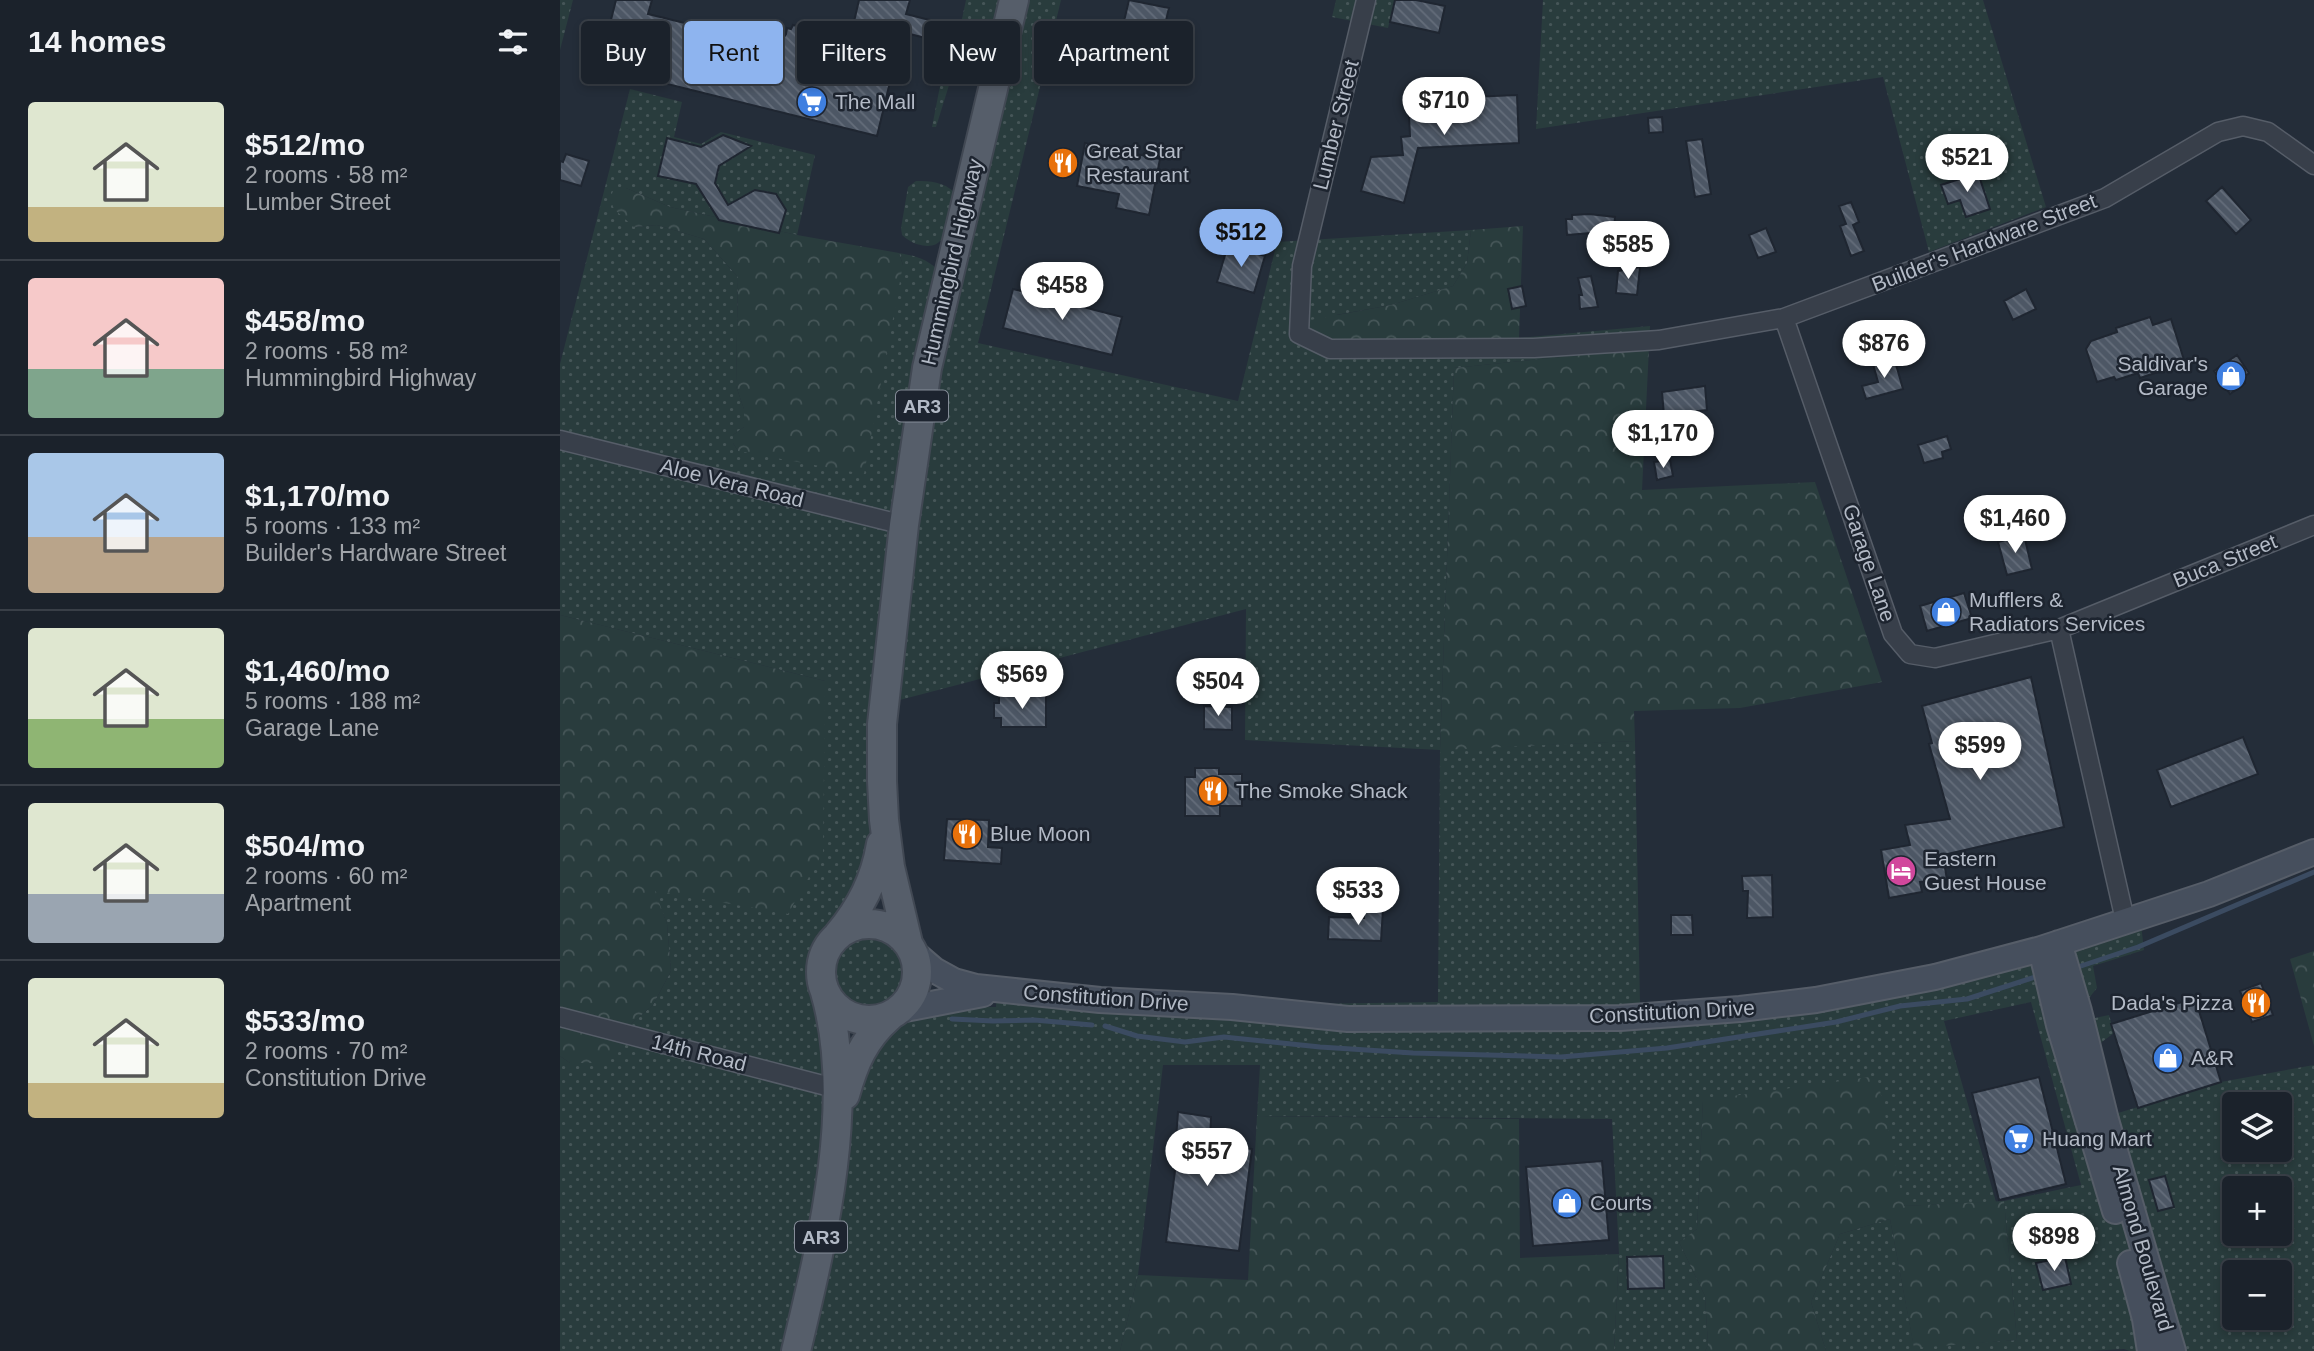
<!DOCTYPE html>
<html lang="en">
<head>
<meta charset="utf-8">
<style>
  body { margin:0; font-family:Arial,sans-serif; background:#282f37; color:#f1f3f6; height:100vh; display:flex; flex-direction:column; font-size:26px; white-space:nowrap }
  * { box-sizing:border-box; margin:0 }
  p { font-size:23px; color:#a0a4a9 }
  .icon { flex:none; width:38px; height:38px; fill:none; stroke:currentColor; stroke-width:2; stroke-linecap:round; stroke-linejoin:round }
  .map { position:relative; flex:1; overflow:hidden }
  .panel { display:flex; flex-direction:column; background:#1b222b; width:560px }
  .panel>* { flex:none }
  .top-card { position:absolute; left:21px; top:21px; width:665px; height:63px; display:flex; gap:14px }
  .tools { position:absolute; left:1662px; top:1092px; display:grid; gap:14px }
  .tools a { display:grid; place-items:center; width:70px; height:70px; border-radius:7px; background:#1b222b; box-shadow:0 4px 10px #0003,0 0 0 2px #393f47; font-size:35px }
  .price { position:absolute; translate:-50% -60px; padding:0 16px; border-radius:24px; background:#fff; color:#222; font-size:23px; line-height:46px; filter:drop-shadow(0 2px 4px #0008) }
  .price::after { content:''; position:absolute; left:50%; top:42px; width:21px; height:16px; margin-left:-10px; background:inherit; clip-path:polygon(0 0,100% 0,50% 100%) }
  .price.selected { background:#8eb4ef; color:#111 }
  ul { padding:0; list-style:none }
  li { display:flex; align-items:center; gap:21px; height:175px; padding:0 28px }
  li+li { border-top:2px solid #393f47 }
  li span { display:grid; place-items:center; flex:none; width:196px; height:140px; border-radius:7px; color:#555 }
  li>.icon { margin-inline-start:auto }
  span .icon { width:84px; height:84px; fill:#fffc; stroke-width:1 }
  li b { font-size:30px }
  h2 { display:flex; justify-content:space-between; align-items:center; height:84px; padding:0 28px; font-size:30px }
  .pill { padding:0 24px; border-radius:7px; background:#1b222b; box-shadow:0 4px 10px #0003,0 0 0 2px #393f47; font-size:24px; line-height:63px }
  .pill.selected { background:#8eb4ef; color:#111 }
  main { display:flex; flex:1; min-height:0 }
  .map>svg:first-child { display:block }
</style>
</head>
<body>
<main>
<section class="panel">
<h2>14 homes<svg class="icon" aria-label="filters" viewBox="0 0 24 24"><path d="M4 7h16M4 17h16"/><circle cx="9" cy="7" r="2"/><circle cx="15" cy="17" r="2"/></svg></h2>
<ul>
<li><span style="background:linear-gradient(#dfe7d0 75%,#c2b280 0)"><svg class="icon" aria-label="home" viewBox="0 0 24 24"><path d="M3 11l9-7 9 7M6 9v11h12V9"/></svg></span><div><b>$512/mo</b><p>2 rooms · 58 m²</p><p>Lumber Street</p></div></li>
<li><span style="background:linear-gradient(#f6c9c9 65%,#7fa58c 0)"><svg class="icon" aria-label="home" viewBox="0 0 24 24"><path d="M3 11l9-7 9 7M6 9v11h12V9"/></svg></span><div><b>$458/mo</b><p>2 rooms · 58 m²</p><p>Hummingbird Highway</p></div></li>
<li><span style="background:linear-gradient(#a9c7e8 60%,#b9a48a 0)"><svg class="icon" aria-label="home" viewBox="0 0 24 24"><path d="M3 11l9-7 9 7M6 9v11h12V9"/></svg></span><div><b>$1,170/mo</b><p>5 rooms · 133 m²</p><p>Builder's Hardware Street</p></div></li>
<li><span style="background:linear-gradient(#dfe7d0 65%,#8fb573 0)"><svg class="icon" aria-label="home" viewBox="0 0 24 24"><path d="M3 11l9-7 9 7M6 9v11h12V9"/></svg></span><div><b>$1,460/mo</b><p>5 rooms · 188 m²</p><p>Garage Lane</p></div></li>
<li><span style="background:linear-gradient(#dfe7d0 65%,#9aa5b1 0)"><svg class="icon" aria-label="home" viewBox="0 0 24 24"><path d="M3 11l9-7 9 7M6 9v11h12V9"/></svg></span><div><b>$504/mo</b><p>2 rooms · 60 m²</p><p>Apartment</p></div></li>
<li><span style="background:linear-gradient(#dfe7d0 75%,#c2b280 0)"><svg class="icon" aria-label="home" viewBox="0 0 24 24"><path d="M3 11l9-7 9 7M6 9v11h12V9"/></svg></span><div><b>$533/mo</b><p>2 rooms · 70 m²</p><p>Constitution Drive</p></div></li>
</ul>
</section>
<div class="map">
<svg width="1754" height="1351" viewBox="0 0 1754 1351">
  <defs>
    <pattern id="grass-dots" width="8" height="8" patternUnits="userSpaceOnUse" patternTransform="scale(1.75)"><rect width="8" height="8" fill="#293c3d"/><path d="M2 2h.1M6 6h.1" fill="none" stroke="#465658" stroke-width="1.8" stroke-linecap="round"/></pattern>
    <pattern id="forest-crowns" width="20" height="18" patternUnits="userSpaceOnUse" patternTransform="scale(1.75)"><rect width="20" height="18" fill="#293c3d"/><path d="M2 6a3 3 0 1 1 6 0M12 15a3 3 0 1 1 6 0" fill="none" stroke="#465658"/></pattern>
    <pattern id="building-back-hatch" width="6" height="6" patternUnits="userSpaceOnUse" patternTransform="scale(1.75)"><rect width="6" height="6" fill="#4d5765"/><path d="M-1 5l2 2M0 0l6 6M5-1l2 2" fill="none" stroke="#646d7a"/></pattern>
  </defs>
  <rect width="100%" height="100%" fill="#242d39"/>
  <!-- grass -->
  <path fill="url(#grass-dots)" fill-rule="evenodd" d="M0 0H13L0 50Z
    M406 0H439C435 15 431 54 412 56 407 57 400 53 395 52Z
    M465 0H501L418 343 678 401 717 242 911 230 907 263 893 286 831 305 776 315 959 338 1090 326 1089 348 894 368 880 749 1075 741 1080 1004 1062 1017 1256 1000 1580 916 1584 950 1533 966 1537 988 1529 998 1535 1018 1549 1015 1554 1033 1531 1050 1548 1116 1661 1082 1754 1065V1351H1570L1564 1349 1529 1351H1266L1251 1302 1280 1234 1330 1219 1354 1347 1457 1340 1444 1201 1521 1185 1471 1002 1384 1021 1436 1202 1344 1206 1143 1100 1137 1229 1119 1242 1145 1296 1148 1345 1145 1351H1054L1059 1254 1052 1119 697 1116 700 1065H603L578 1275 560 1351H247L296 1078 304 1056 342 1021 406 1007H436L437 984 683 1005 878 1002 880 750 685 740 686 609 336 701 371 414 391 316ZM1675 1104H1720V1150H1675ZM1675 1188H1720V1234H1675ZM1675 1272H1720V1318H1675Z
    M776 0H835L828 28 772 17Z
    M983 0H1423L1486 207 1369 252 1323 77 976 129Z
    M385 76 389 77 390 82 376 127H372L381 81Z
    M70 89 122 102 114 137 141 144 161 132 255 155 237 235 110 207 66 188 74 227 97 225 144 239 178 277 176 386 184 409V427L173 435V443L178 451 343 265 339 253C355 256 366 258 378 270L311 763V841L309 858 282 913 262 929 252 945 248 959 250 990 257 1008 268 1055 256 1204 225 1351H0V1056L10 1063 66 1028 93 1005 111 971 107 924 94 891 265 681 0 615V364Z
    M356 181C370 181 384 182 394 192 390 210 391 247 367 246 356 245 350 242 342 235L341 228 348 187Z
    M275 971a35 35 0 1 1 70 0a35 35 0 1 1-70 0Z"/>
  <!-- forest -->
  <path fill="url(#forest-crowns)" d="M66 188 110 207 237 235 339 253 343 265 304 474 178 451 173 443V435L184 427V409L176 386 178 277 144 239 97 225 74 227 54 209 50 199 53 191Z
    M963 226 959 338 772 340 745 332V321L831 305 893 286 907 263 911 230Z
    M1089 348 1082 490 1255 482 1322 682 1180 708 1074 711 1075 741 880 750 894 368Z
    M0 615 265 681 263 852 228 914 95 891 107 924 111 971 93 1005 66 1028 45 1063H10L0 1056Z
    M1754 951V1046L1730 959Z
    M1317 1076 1344 1206 1444 1201 1457 1340 1354 1348 1330 1219 1280 1234 1251 1302 1266 1351H1145L1148 1345 1145 1296 1119 1242 1137 1229 1143 1100Z
    M697 1116 959 1119 960 1258 1059 1254 1054 1351H560L578 1275 688 1280Z"/>
  <g fill="none" stroke-linecap="round" stroke-linejoin="round">
    <!-- stream -->
    <path stroke="#3b4b61" stroke-width="5" d="M1515 968 1578 947 1754 872
      M392 1019 433 1021 474 1020 532 1025
      M545 1026 577 1036 625 1042 664 1037 760 1047 853 1053 1001 1057 1107 1048 1276 1022 1340 1006 1407 999 1481 975"/>
  </g>
  <!-- building -->
  <path fill="url(#building-back-hatch)" stroke="#1f2631" stroke-width="2" d="M56 0H92L88 14 194 40 193 45 215 50 226 34 227 28 231 29 233 25 290 39 299 0H350L346 14 397 27 393 45 342 32 317 136 39 67Z
    M569 0 609 8 596 61 557 51Z
    M835 0H856L885 6 879 33 830 22Z
    M957 95 959 143 858 148 844 203 801 191 811 157 843 155 841 137 850 136 849 116 863 115V99Z
    M1102 117 1103 132 1089 133 1088 118Z
    M163 135 191 146 159 166 155 183 168 205 195 190 216 194 226 210 219 233 159 220 136 184 98 176 107 138 141 147Z
    M1142 139 1151 194 1135 197 1126 141Z
    M525 143 600 159 589 215 556 208 559 194 517 186Z
    M6 154 29 161 21 186 0 180V161L3 162Z
    M1418 173 1430 209 1406 217 1400 200 1388 204 1381 185Z
    M1662 187 1691 220 1676 234 1646 201Z
    M1291 202 1299 222 1293 225 1304 251 1291 256 1280 226 1286 224 1279 206Z
    M1029 214 1055 217 1052 251 1038 250 1039 236 1031 235 1032 233 1007 235 1006 219H1012V215Z
    M1206 228 1216 252 1198 258 1189 235Z
    M668 245 705 256 694 293 657 282Z
    M1080 267 1077 295 1056 293 1058 271Z
    M1031 276 1038 307 1020 309 1019 295H1022L1018 278Z
    M962 286 966 306 952 309 948 289Z
    M453 289 562 317 552 355 443 328Z
    M1466 289 1476 309 1453 320 1444 301Z
    M1590 317 1593 325 1611 319 1625 363 1580 378 1578 373 1556 380 1554 377 1537 382 1526 349 1531 341 1557 332 1556 328Z
    M1677 355 1689 373 1682 379 1685 383 1670 394 1654 371Z
    M1329 360 1330 362 1335 361 1343 389 1306 399 1302 386 1318 382 1313 364Z
    M1145 386 1147 410 1104 415 1102 392Z
    M1387 436 1391 449 1382 452 1383 458 1364 463 1358 445Z
    M1110 460 1113 476 1097 480 1094 462Z
    M1464 535 1472 569 1447 575 1438 542Z
    M1404 593 1412 618 1367 631 1360 606Z
    M1471 677 1504 827 1383 855 1387 880 1360 882 1362 892 1329 898 1321 850 1350 845 1345 825 1390 819 1369 744 1372 743 1362 706Z
    M486 694V727H441V718H434V703H439V695Z
    M644 706 672 707V730L644 729Z
    M1683 737 1698 774 1611 807 1597 770Z
    M635 768H659V774H682V806H660V816H625V777H635Z
    M387 819 429 820 428 847 442 848 441 864 384 860Z
    M1212 875 1213 917 1187 918 1188 891H1183L1182 876Z
    M804 908 823 909 821 941 768 939 769 917 804 918Z
    M1111 915H1132L1133 935H1111Z
    M1701 983 1713 1015 1692 1022 1680 991Z
    M1635 998 1661 1082 1578 1108 1551 1024Z
    M1479 1077 1506 1184 1439 1200 1412 1093Z
    M618 1112 651 1117 650 1143 692 1149 679 1251 606 1242 619 1139H616Z
    M1042 1161 1049 1240 973 1246 966 1167Z
    M1605 1176 1614 1207 1598 1211 1589 1180Z
    M1103 1256 1104 1288 1068 1289 1067 1257Z
    M1505 1257 1511 1284 1483 1290 1476 1263Z"/>
  <g fill="none" stroke-linecap="round" stroke-linejoin="round">
    <!-- street casing -->
    <g stroke="#565d68" stroke-width="21">
      <path id="street" d="M806 0 742 266 739 334 770 349 974 348 1099 340 1224 318 1545 198 1658 132 1683 126 1708 132 1754 165
        M1224 318 1333 634 1350 654 1375 658 1499 629 1754 525
        M0 440 344 525
        M1499 629 1565 920
        M0 1017 278 1089"/>
    </g>
    <!-- secondary casing -->
    <g stroke="#565d68" stroke-width="28">
      <path id="secondary" d="M1499 943 1519 1011 1546 1120 1613 1351
        M1481 949 1499 1025 1555 1211
        M353 952 374 970 394 981 416 987 540 1000 672 1007 788 1019 1060 1018 1180 1009 1256 1000 1375 977 1481 949 1649 894 1754 852
        M340 1010 423 994
        M1570 1263 1585 1319 1590 1351"/>
    </g>
    <!-- primary casing -->
    <g stroke="#414853" stroke-width="32">
      <path id="primary" d="M261 972a48 48 0 1 1 96 0a48 48 0 1 1-96 0Z
        M278 935C301 907 315 880 321 844
        M348 943 330 867 324 820 322 781V724L344 525 367 368 454 0
        M285 1095C294 1063 304 1039 329 1017
        M236 1351C262 1242 297 1102 265 992"/>
    </g>
    <!-- street -->
    <use href="#street" stroke="#383f4a" stroke-width="18"/>
    <!-- secondary -->
    <use href="#secondary" stroke="#464f5d" stroke-width="24"/>
    <!-- primary -->
    <use href="#primary" stroke="#565e6a" stroke-width="28"/>
  </g>
  <!-- icons -->
  <defs>
    <g id="supermarket-disc" transform="scale(1.575)"><circle r="9.5" fill="#3f7fe0" stroke="#1d242f"/><path d="M-6-5.5h2.5l.6 2H6L4.5 2H-2.5L-4.4-4H-6ZM-1.5 3.2a1.3 1.3 0 1 0 .1 0ZM3 3.2a1.3 1.3 0 1 0 .1 0Z" fill="#fff"/></g>
    <g id="restaurant-disc" transform="scale(1.575)"><circle r="9.5" fill="#e8710a" stroke="#1d242f"/><path d="M-5-6h1v4h1v-4h1v4h1v-4h1v5L-1.5 .5V6h-2V.5L-5-1ZM5-6V6H3V1.5H1.5Q1.5-4 5-6Z" fill="#fff"/></g>
    <g id="shop-disc" transform="scale(1.575)"><circle r="9.5" fill="#3f7fe0" stroke="#1d242f"/><path d="M-5-2.5h2.3a2.7 3.5 0 0 1 5.4 0H5L5.5 6h-11ZM-1.5-2.5h3a1.5 2.3 0 0 0-3 0Z" fill="#fff"/></g>
    <g id="hotel-disc" transform="scale(1.575)"><circle r="9.5" fill="#d1479c" stroke="#1d242f"/><path d="M-6-4.5h1.5V1H6V5H4.5V3h-9V5H-6ZM-4 0a1.8 1.8 0 1 1 3.6 0ZM.5 0V-2.5h3Q6-2.5 6 0Z" fill="#fff"/></g>
  </defs>
  <g fill-rule="evenodd">
    <use href="#supermarket-disc" x="252" y="102"/>
    <use href="#restaurant-disc" x="503" y="163"/>
    <use href="#shop-disc" x="1671" y="376"/>
    <use href="#shop-disc" x="1386" y="612"/>
    <use href="#restaurant-disc" x="653" y="791"/>
    <use href="#restaurant-disc" x="407" y="834"/>
    <use href="#hotel-disc" x="1341" y="871"/>
    <use href="#restaurant-disc" x="1696" y="1003"/>
    <use href="#shop-disc" x="1608" y="1058"/>
    <use href="#supermarket-disc" x="1459" y="1139"/>
    <use href="#shop-disc" x="1007" y="1203"/>
  </g>
  <g text-anchor="middle" stroke-width="5" stroke-linejoin="round" paint-order="stroke">
    <!-- shield labels -->
    <g fill="#1d242f" stroke="#868d99" stroke-width="2">
      <rect x="336" y="390.5" width="52" height="31" rx="5"/>
      <rect x="235" y="1221.5" width="52" height="31" rx="5"/>
    </g>
    <g font-size="19" font-weight="bold" fill="#b3bac6">
      <text x="362" y="413">AR3</text>
      <text x="261" y="1244">AR3</text>
    </g>
    <!-- poi labels -->
    <g font-size="21" fill="#b3bac6" stroke="#1d242f" text-anchor="start">
      <text x="275" y="109">The Mall</text>
      <text x="526" y="158">Great Star<tspan x="526" dy="24">Restaurant</tspan></text>
      <text x="1648" y="371" text-anchor="end">Saldivar's<tspan x="1648" dy="24">Garage</tspan></text>
      <text x="1409" y="607">Mufflers &amp;<tspan x="1409" dy="24">Radiators Services</tspan></text>
      <text x="676" y="798">The Smoke Shack</text>
      <text x="430" y="841">Blue Moon</text>
      <text x="1364" y="866">Eastern<tspan x="1364" dy="24">Guest House</tspan></text>
      <text x="1673" y="1010" text-anchor="end">Dada's Pizza</text>
      <text x="1631" y="1065">A&amp;R</text>
      <text x="1482" y="1146">Huang Mart</text>
      <text x="1030" y="1210">Courts</text>
    </g>
    <!-- street labels -->
    <g font-size="21" fill="#b3bac6" stroke="#1d242f">
      <text transform="translate(776 125) rotate(-76)" y="7">Lumber Street</text>
      <text transform="translate(1424 243) rotate(-21)" y="7">Builder's Hardware Street</text>
      <text transform="translate(392 262) rotate(-77)" y="7">Hummingbird Highway</text>
      <text transform="translate(172 483) rotate(14)" y="7">Aloe Vera Road</text>
      <text transform="translate(1665 561) rotate(-22)" y="7">Buca Street</text>
      <text transform="translate(1309 563) rotate(71)" y="7">Garage Lane</text>
      <text transform="translate(546 998) rotate(4)" y="7">Constitution Drive</text>
      <text transform="translate(1112 1012) rotate(-3)" y="7">Constitution Drive</text>
      <text transform="translate(139 1053) rotate(14)" y="7">14th Road</text>
      <text transform="translate(1583 1248) rotate(74)" y="7">Almond Boulevard</text>
    </g>
  </g>
</svg>
<div class="tools">
<a><svg class="icon" aria-label="layers" viewBox="0 0 24 24"><path d="M12 4l9 5-9 5-9-5zM3 14l9 5 9-5"/></svg></a>
<a>+</a>
<a>−</a>
</div>
<b class="price" style="left:884px;top:137px">$710</b>
<b class="price" style="left:1407px;top:194px">$521</b>
<b class="price selected" style="left:681px;top:269px">$512</b>
<b class="price" style="left:1068px;top:281px">$585</b>
<b class="price" style="left:502px;top:322px">$458</b>
<b class="price" style="left:1324px;top:380px">$876</b>
<b class="price" style="left:1103px;top:470px">$1,170</b>
<b class="price" style="left:1455px;top:555px">$1,460</b>
<b class="price" style="left:462px;top:711px">$569</b>
<b class="price" style="left:658px;top:718px">$504</b>
<b class="price" style="left:1420px;top:782px">$599</b>
<b class="price" style="left:798px;top:927px">$533</b>
<b class="price" style="left:647px;top:1188px">$557</b>
<b class="price" style="left:1494px;top:1273px">$898</b>
<div class="top-card">
<a class="pill">Buy</a>
<a class="pill selected">Rent</a>
<a class="pill">Filters</a>
<a class="pill">New</a>
<a class="pill">Apartment</a>
</div>
</div>
</main>
</body>
</html>
